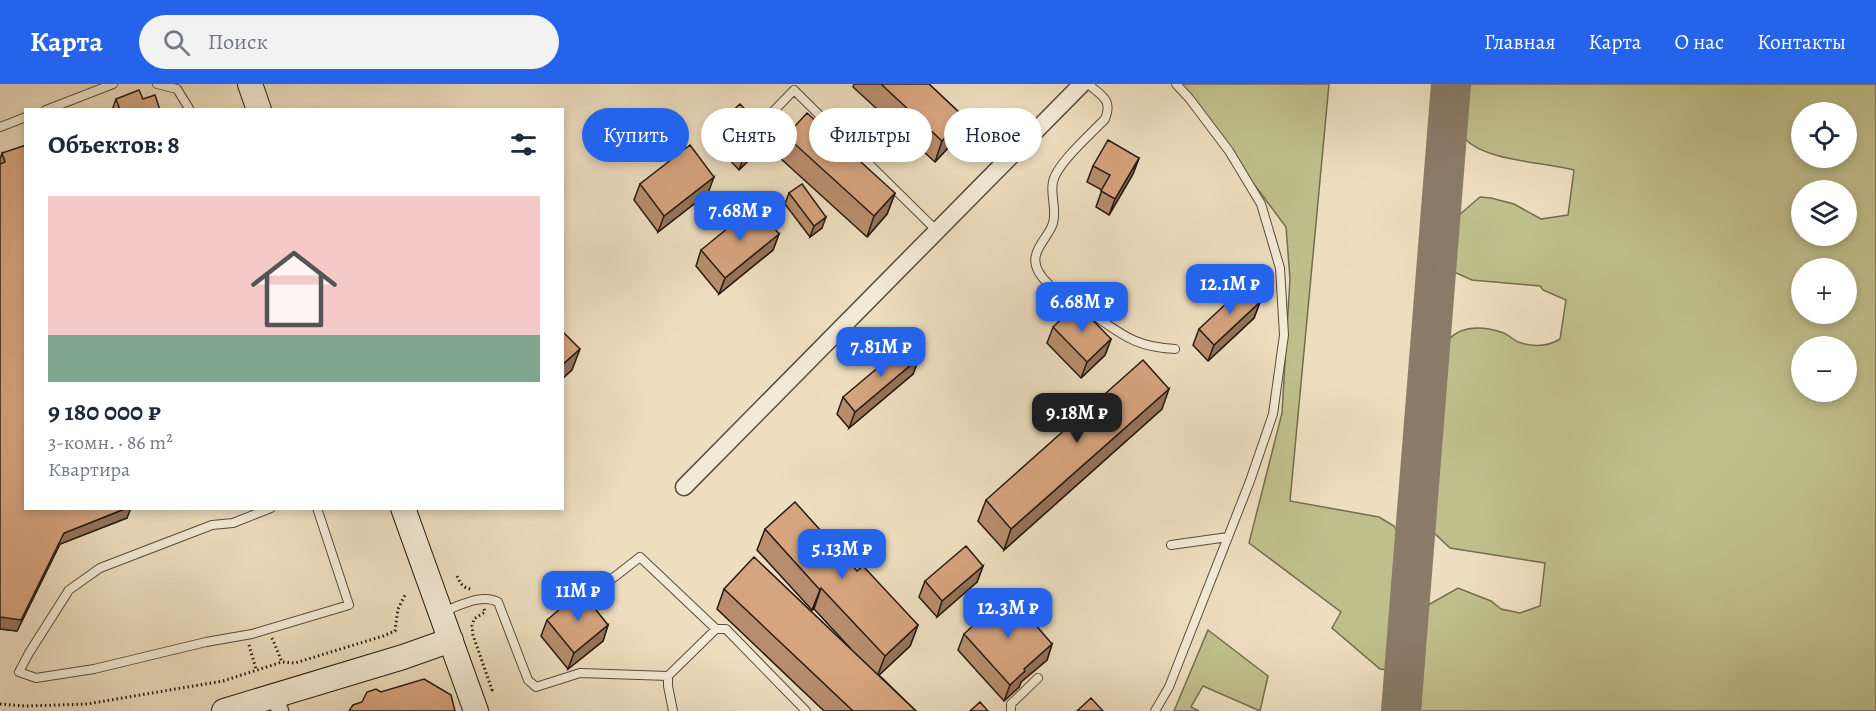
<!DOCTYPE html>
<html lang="ru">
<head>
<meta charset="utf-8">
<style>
  body { margin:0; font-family:Alegreya,serif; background:#f2f2f3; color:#1f2937; height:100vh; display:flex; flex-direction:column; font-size:22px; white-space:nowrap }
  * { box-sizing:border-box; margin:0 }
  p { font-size:20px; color:#747a83 }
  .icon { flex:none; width:33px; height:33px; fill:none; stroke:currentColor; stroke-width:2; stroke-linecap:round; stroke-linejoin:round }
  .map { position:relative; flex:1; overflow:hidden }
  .panel { position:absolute; left:24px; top:24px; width:540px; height:402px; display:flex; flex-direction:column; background:#fff; border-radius:0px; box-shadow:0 3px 9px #0003 }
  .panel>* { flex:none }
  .top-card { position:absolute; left:582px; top:24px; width:570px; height:54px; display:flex; gap:12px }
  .tools { position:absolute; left:1791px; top:18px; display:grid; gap:12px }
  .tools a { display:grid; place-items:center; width:66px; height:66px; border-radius:50%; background:#fff; box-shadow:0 3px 9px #0003; font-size:30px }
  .price { position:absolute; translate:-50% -51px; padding:0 14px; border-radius:12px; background:#2563eb; color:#fff; font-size:20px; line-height:39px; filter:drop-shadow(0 2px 3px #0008) }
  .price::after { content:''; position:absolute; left:50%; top:36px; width:18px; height:14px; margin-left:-9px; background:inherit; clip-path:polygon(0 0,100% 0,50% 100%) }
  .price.selected { background:#222; color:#fff }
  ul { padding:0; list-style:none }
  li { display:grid; align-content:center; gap:12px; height:318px; padding:0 24px }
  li+li { border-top:2px solid #e0e1e3 }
  li span { display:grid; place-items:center; height:186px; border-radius:0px; color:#555 }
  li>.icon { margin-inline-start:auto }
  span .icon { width:108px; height:108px; fill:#fffc; stroke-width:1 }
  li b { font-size:26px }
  h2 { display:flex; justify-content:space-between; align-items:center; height:72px; padding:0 24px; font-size:26px }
  .pill { padding:0 21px; border-radius:27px; background:#fff; box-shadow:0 3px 9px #0003; font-size:21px; line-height:54px }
  .pill.selected { background:#2563eb; color:#fff }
  header { display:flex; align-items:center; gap:36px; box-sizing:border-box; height:84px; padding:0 30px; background:#2563eb; color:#fff }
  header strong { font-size:28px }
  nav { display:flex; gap:33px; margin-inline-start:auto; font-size:21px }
  .search { width:420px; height:54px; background:#f2f2f3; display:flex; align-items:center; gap:15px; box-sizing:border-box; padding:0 21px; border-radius:33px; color:#747a83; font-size:22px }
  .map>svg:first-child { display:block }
</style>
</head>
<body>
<header>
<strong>Карта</strong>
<div class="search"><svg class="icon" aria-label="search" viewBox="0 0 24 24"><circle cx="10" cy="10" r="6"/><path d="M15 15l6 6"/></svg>Поиск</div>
<nav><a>Главная</a><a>Карта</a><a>О нас</a><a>Контакты</a></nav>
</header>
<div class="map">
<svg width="1876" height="627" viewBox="0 0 1876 627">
  <rect width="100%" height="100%" fill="#eddebf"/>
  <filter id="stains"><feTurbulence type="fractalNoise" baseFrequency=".00333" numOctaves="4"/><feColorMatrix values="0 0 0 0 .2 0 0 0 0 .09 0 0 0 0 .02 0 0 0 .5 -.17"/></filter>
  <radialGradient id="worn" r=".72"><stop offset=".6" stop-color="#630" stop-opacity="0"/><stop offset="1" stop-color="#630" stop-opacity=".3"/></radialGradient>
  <!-- green -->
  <path fill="#c0bf8c" stroke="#736d50" stroke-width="1.5" fill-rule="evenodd" d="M1179 0H1329L1290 417 1379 433 1394 442 1402 456 1392 581 1387 586 1380 585 1332 544 1341 528 1249 459 1282 329 1290 195 1286 143Z
    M1470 0H1876V627H1420L1428 521 1458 504 1491 517 1501 525 1520 529 1540 522 1545 479 1450 464 1432 447 1448 256C1462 241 1482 242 1501 248 1508 250 1512 255 1518 258 1532 263 1547 263 1560 255L1566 216 1543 206 1540 202 1472 196 1454 188 1459 131 1480 113 1491 114 1514 120 1541 135 1568 131 1574 86C1543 78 1486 77 1465 55ZM1802 28H1846V74H1802ZM1802 106H1846V152H1802ZM1846 184V230H1802V184ZM1802 262H1846V308H1802Z
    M1208 546 1268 592 1260 627 1203 602 1191 623 1199 627H1174Z"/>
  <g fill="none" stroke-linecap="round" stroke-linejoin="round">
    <!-- taxiway -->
    <path stroke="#8a7c69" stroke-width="40" d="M1401 627 1451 0"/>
    <!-- lane casing -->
    <g stroke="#584c3e" stroke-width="10">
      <path id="lane" d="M157 0 177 5 190 26
        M1088 0C1102 12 1113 16 1105 35 1092 49 1056 80 1053 98 1050 111 1057 125 1053 139 1050 150 1039 159 1036 171 1029 196 1075 219 1092 230 1123 251 1135 263 1175 265
        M46 26 113 0
        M760 41 794 6 937 147
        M0 43 26 33
        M271 424 233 439 212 441 100 484 69 506 29 569 19 588 36 594 94 585 206 558 252 550 349 521 317 424
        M1171 461 1228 453
        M590 512 640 473 716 545
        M442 528C459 522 482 509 498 518L528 596 536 603 580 589 668 592
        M673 627 668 602V592L716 545H726L806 627
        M1011 627V620L1038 594
        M1155 627 1169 603 1250 397 1273 330 1284 251 1280 184 1261 120 1229 67 1189 14 1176 0"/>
    </g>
    <!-- street casing -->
    <g stroke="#584c3e" stroke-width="19">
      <path id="street" d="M684 403 1082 0
        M275 612 280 627"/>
    </g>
    <!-- secondary casing -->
    <g stroke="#261b13" stroke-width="26">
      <path id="secondary" d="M250 0 259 26
        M403 424 476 627
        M224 627 403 573 451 556"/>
    </g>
    <!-- path -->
    <path stroke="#261b13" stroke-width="3" stroke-dasharray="1.5 3" stroke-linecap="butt" d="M457 492C460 499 463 504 471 505
      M484 525 485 528 474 535 472 542 473 551 492 606 489 607
      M272 554 282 578
      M249 561 256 585
      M0 620 26 622 87 620 223 597 282 578 295 579 383 552 395 547 398 525 405 511"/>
    <!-- lane -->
    <use href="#lane" stroke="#f3ead5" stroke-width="8"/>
    <!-- street -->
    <use href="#street" stroke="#f3ead5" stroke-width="16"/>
    <!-- secondary -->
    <use href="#secondary" stroke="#f3ead5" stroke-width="24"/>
  </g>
  <!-- wall -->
  <path fill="#b88d6d" stroke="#261b13" stroke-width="1.5" d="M854 0H929L964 33 957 54 935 78 853 3Z
    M116 15H143L160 26H112Z
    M717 41 767 48 761 64 739 86 712 57Z
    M786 52 895 109 887 130 867 153 779 73Z
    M2 69 127 434 60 460 17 547 0 545V75Z
    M1139 74 1133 90 1109 131 1096 123 1102 106 1087 98 1093 82Z
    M640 100 708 109 658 148 634 116Z
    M789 109 822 144 810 153 785 120Z
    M779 150 773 166 719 210 696 182 701 166Z
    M1260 218 1254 234 1208 277 1193 261 1199 245Z
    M1053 243 1111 255 1105 271 1081 294 1047 259Z
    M919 274 913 290 849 344 837 330 843 313Z
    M1162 325 1004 466 978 437 986 416Z
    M765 445 857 487 918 541 910 562 879 591 916 627H824L717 525 724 505 851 565 814 525 812 526 757 466Z
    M983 482 977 498 937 533 919 513 925 497Z
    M547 536 608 541 603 557 568 585 541 552Z
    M964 550 1052 560 1047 576 1021 598 1019 603 1004 617 958 566Z"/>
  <!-- shaded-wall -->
  <path fill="#967359" stroke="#261b13" stroke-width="1.5" d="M964 33 957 54 935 78 942 57Z
    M767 48 761 64 739 86 745 70Z
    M1139 74 1133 90 1109 131 1115 115Z
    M714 93 708 109 658 148 664 132Z
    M895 109 887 130 867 153 874 132Z
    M826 133 822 144 810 153 814 142Z
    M779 150 773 166 719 210 725 194Z
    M1260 218 1254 234 1208 277 1214 261Z
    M1111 255 1105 271 1081 294 1087 278Z
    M580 265 572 286 562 295V281Z
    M919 274 913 290 849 344 855 328Z
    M1169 305 1162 325 1004 466 1011 445Z
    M127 424H131L127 434 60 460 17 547 0 545V533L64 449Z
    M983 482 977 498 937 533 942 517Z
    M821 504 814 525 812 526 820 506Z
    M608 541 603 557 568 585 574 569Z
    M918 541 910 562 877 593 885 572Z
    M1052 560 1047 576 1021 598 1019 603 1004 617 1010 601 1024 585Z"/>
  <!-- building -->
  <path fill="#d6a47f" stroke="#261b13" stroke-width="1.5" d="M881 0H929L964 33 942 57Z
    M139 6 143 15 155 11 160 26H120L116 15Z
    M740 20 767 48 745 70 717 41Z
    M807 29 895 109 874 132 786 52Z
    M1108 56 1139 74 1115 115 1101 107 1110 91 1093 82Z
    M26 61V424H127L64 449 21 536 0 533V80L5 78 2 69Z
    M690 61 714 93 664 132 640 100Z
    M802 100 826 133 814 142 789 109Z
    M756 121 779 150 725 194 701 166Z
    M1245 202 1260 218 1214 261 1199 245Z
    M1077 220 1111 255 1087 278 1053 243Z
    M562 247 580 265 562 281Z
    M906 260 919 274 855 328 843 313Z
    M1143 276 1169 305 1011 445 986 416Z
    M795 418 857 487 863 482 918 541 885 572 821 504 820 506 765 445Z
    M966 462 983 482 942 517 925 497Z
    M754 473 916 627H853L724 505Z
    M581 507 608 541 574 569 547 536Z
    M1008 509 1052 560 1024 585 1025 587 1010 601 964 550Z
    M424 595 451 611 455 627H349L353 621 362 618 367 608 376 605 381 608Z
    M1091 614 1103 627H1077Z
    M980 618 988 627H970Z"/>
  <rect width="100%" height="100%" filter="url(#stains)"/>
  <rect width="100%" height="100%" fill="url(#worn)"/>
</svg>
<div class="tools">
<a><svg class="icon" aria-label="locate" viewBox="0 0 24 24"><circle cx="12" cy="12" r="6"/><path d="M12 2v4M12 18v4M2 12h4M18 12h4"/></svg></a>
<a><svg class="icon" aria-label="layers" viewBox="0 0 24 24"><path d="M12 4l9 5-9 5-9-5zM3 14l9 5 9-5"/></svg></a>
<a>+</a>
<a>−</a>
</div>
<b class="price" style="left:740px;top:158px">7.68M ₽</b>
<b class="price" style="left:1230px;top:231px">12.1M ₽</b>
<b class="price" style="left:1082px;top:249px">6.68M ₽</b>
<b class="price" style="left:881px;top:294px">7.81M ₽</b>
<b class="price selected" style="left:1077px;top:360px">9.18M ₽</b>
<b class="price" style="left:842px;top:496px">5.13M ₽</b>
<b class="price" style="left:578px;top:538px">11M ₽</b>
<b class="price" style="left:1008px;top:555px">12.3M ₽</b>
<div class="top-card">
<a class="pill selected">Купить</a>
<a class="pill">Снять</a>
<a class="pill">Фильтры</a>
<a class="pill">Новое</a>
</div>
<section class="panel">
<h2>Объектов: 8<svg class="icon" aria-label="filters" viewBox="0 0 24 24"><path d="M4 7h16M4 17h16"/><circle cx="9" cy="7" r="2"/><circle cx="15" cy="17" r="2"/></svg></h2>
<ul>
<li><span style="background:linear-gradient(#f6c9c9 75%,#7fa58c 0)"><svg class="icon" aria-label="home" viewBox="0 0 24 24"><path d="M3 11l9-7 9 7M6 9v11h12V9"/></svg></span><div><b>9 180 000 ₽</b><p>3-комн. · 86 m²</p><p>Квартира</p></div></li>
</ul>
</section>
</div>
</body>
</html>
